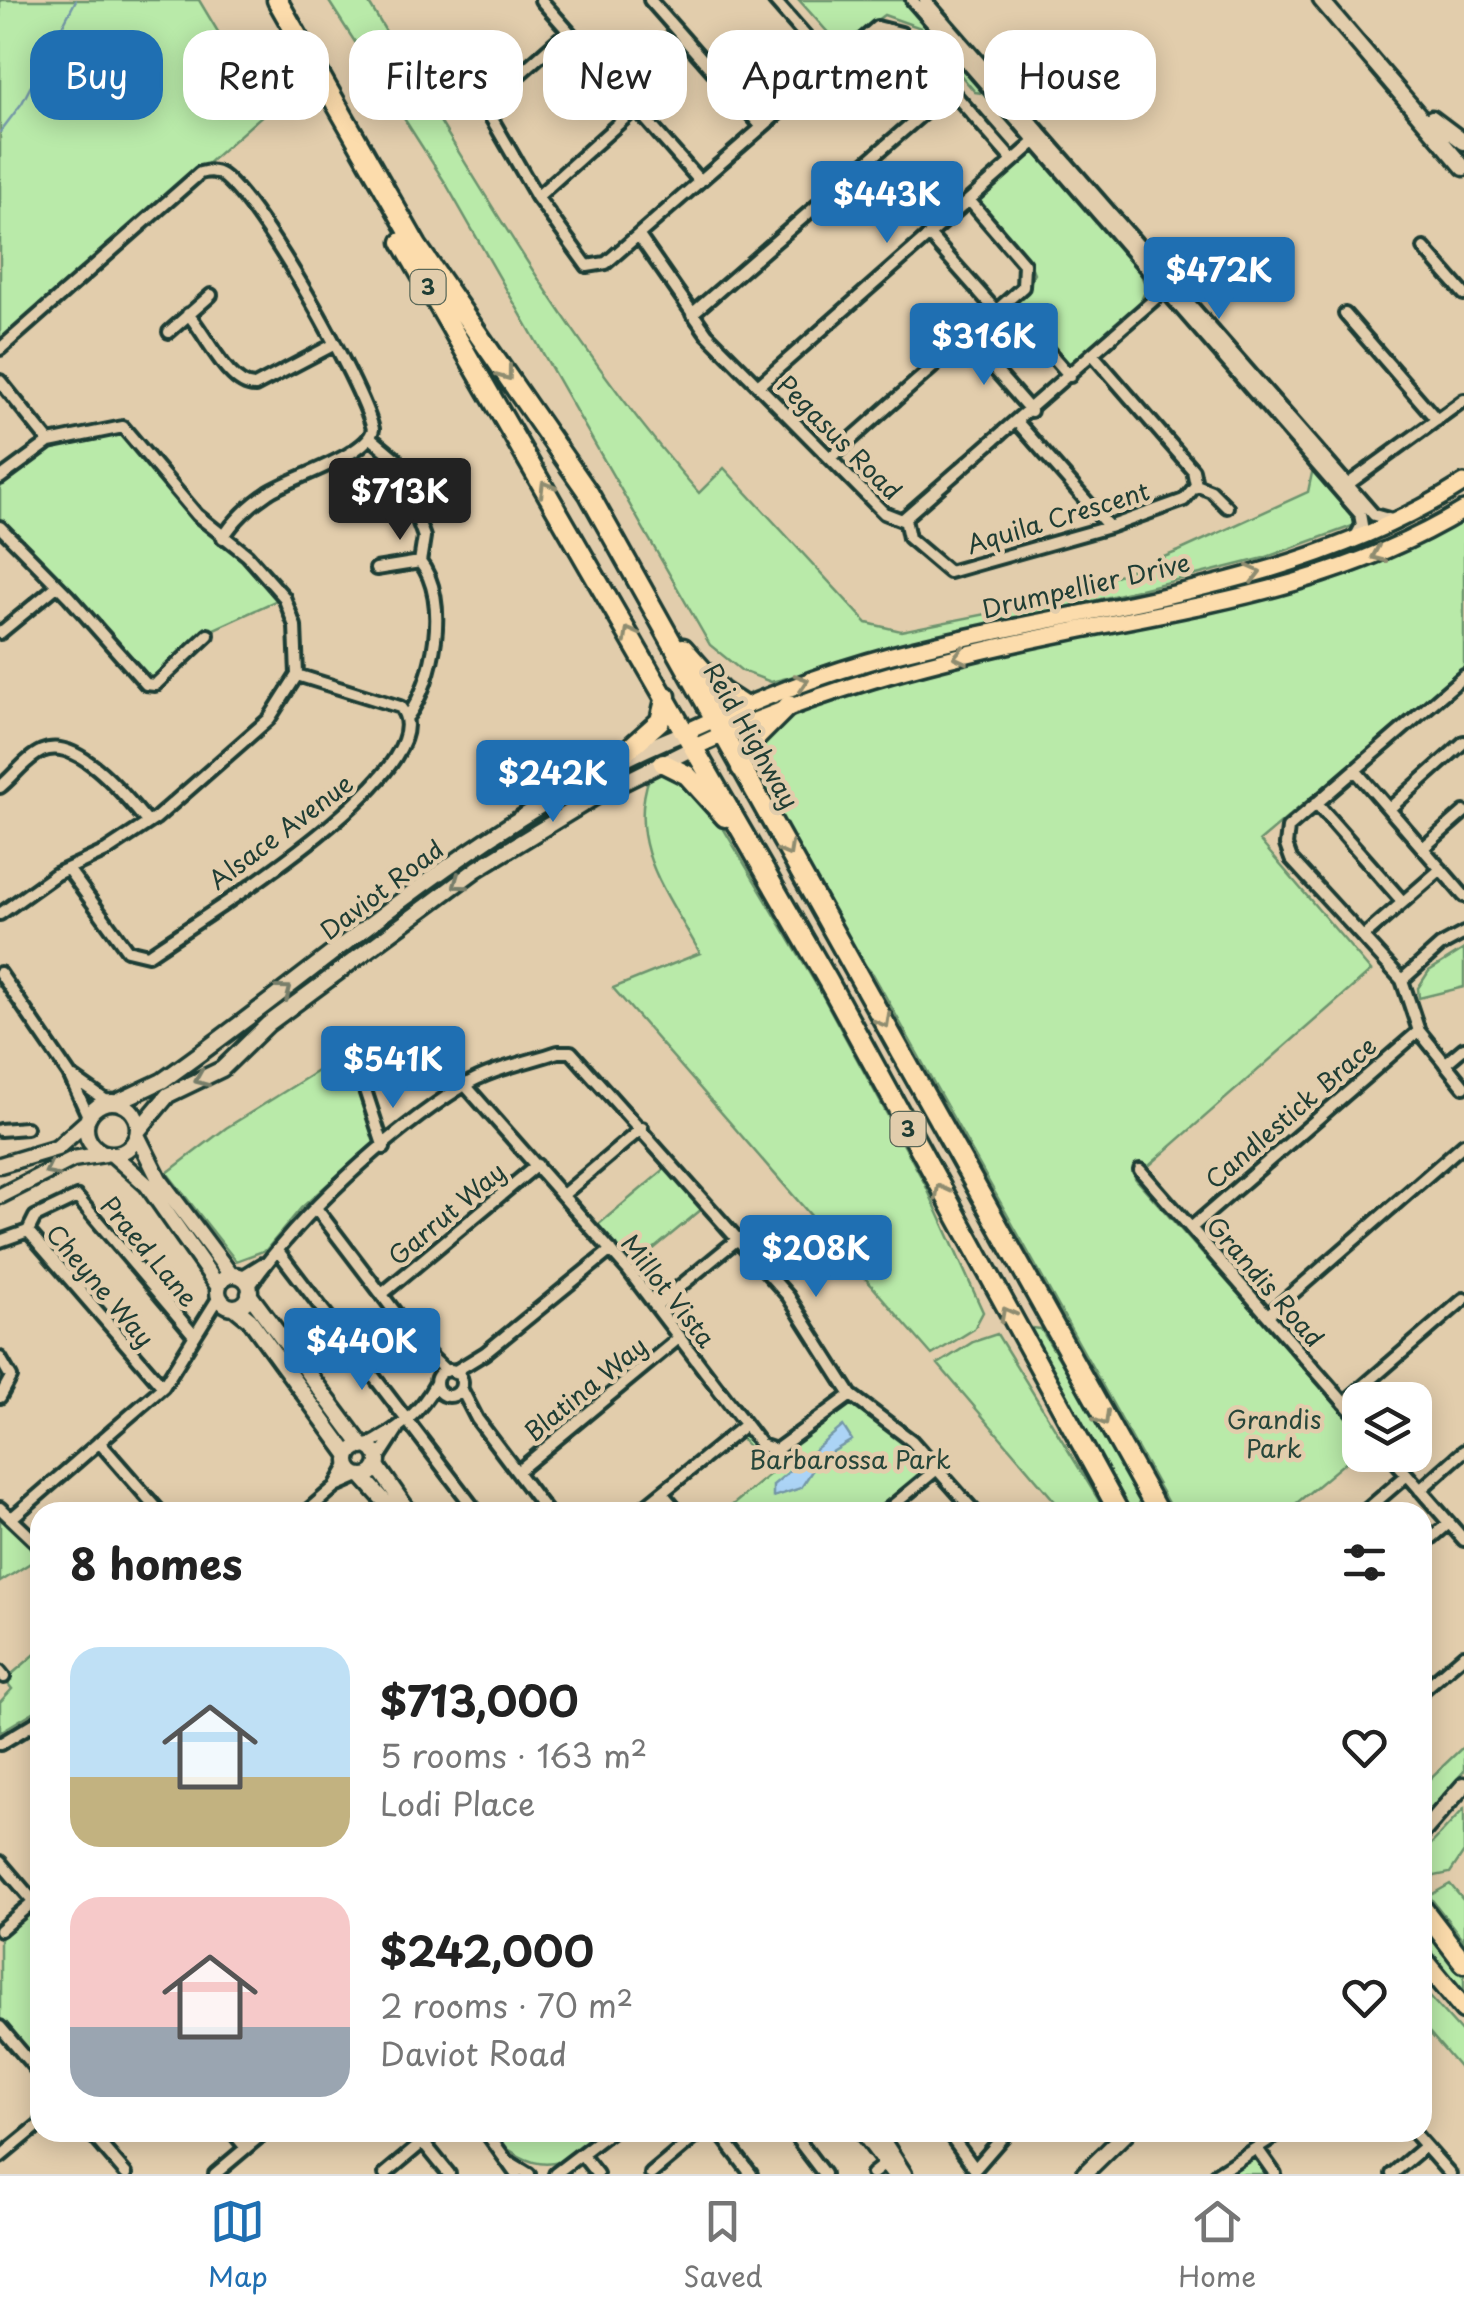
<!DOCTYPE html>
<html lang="en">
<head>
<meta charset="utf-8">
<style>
  body { margin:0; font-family:"Playpen Sans",sans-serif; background:#f2f2f2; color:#222; height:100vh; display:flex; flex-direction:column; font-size:38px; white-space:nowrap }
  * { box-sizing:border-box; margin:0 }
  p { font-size:32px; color:#767676 }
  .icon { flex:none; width:55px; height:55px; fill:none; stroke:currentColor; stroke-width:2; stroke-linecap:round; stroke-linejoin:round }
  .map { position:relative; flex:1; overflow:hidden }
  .panel { position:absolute; left:30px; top:1502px; width:1402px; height:640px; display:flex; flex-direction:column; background:#fff; border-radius:30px; box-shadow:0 5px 25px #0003 }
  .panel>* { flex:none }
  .guide { position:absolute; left:30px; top:30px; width:1405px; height:90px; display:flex; gap:20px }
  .fabs { position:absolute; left:1342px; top:1382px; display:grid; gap:20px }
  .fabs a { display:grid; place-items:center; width:90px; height:90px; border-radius:20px; background:#fff; box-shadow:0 5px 25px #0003; font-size:50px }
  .price { position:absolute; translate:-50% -85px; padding:0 22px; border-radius:10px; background:#1f6fb2; color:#fff; font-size:32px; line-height:65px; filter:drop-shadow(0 2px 5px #0008) }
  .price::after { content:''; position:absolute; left:50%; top:60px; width:30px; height:22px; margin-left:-15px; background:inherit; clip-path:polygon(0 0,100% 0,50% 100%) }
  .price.on { background:#222; color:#fff }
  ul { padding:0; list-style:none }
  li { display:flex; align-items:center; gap:30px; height:250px; padding:0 40px }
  li span { display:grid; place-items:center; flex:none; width:280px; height:200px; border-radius:30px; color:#555 }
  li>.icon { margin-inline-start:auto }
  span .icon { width:120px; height:120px; fill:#fffc; stroke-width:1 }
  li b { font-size:42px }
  h2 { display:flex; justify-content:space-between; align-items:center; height:120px; padding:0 40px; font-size:42px }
  .pill { padding:0 35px; border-radius:30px; background:#fff; box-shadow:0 5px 25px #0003; font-size:35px; line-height:90px }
  .pill.on { background:#1f6fb2; color:#fff }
  .dock { display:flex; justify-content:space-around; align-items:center; height:140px; border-top:2px solid #e0e0e0; background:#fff; font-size:28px; color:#767676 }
  .dock a { display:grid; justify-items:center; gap:5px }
  .dock .on { color:#1f6fb2 }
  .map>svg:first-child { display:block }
</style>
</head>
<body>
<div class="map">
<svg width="1464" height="2174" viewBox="0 0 1464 2174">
  <rect width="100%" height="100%" fill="#e2cdac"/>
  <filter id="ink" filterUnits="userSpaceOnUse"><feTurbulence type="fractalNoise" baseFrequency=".01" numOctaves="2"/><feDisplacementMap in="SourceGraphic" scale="20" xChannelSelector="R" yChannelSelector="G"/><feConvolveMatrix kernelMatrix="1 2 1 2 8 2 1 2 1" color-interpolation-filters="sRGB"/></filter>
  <g filter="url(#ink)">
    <!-- green -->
    <path fill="#b9eaa9" stroke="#6c946e" stroke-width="2.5" d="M0 0H199L266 112 0 347Z
      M328 0H367C469 169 569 345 699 493L724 468 867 623 901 631 1052 601 1179 551 1308 492 1312 473 1321 470 1359 515 1358 524 1264 558 771 682 742 671 710 645 446 184Z
      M799 0H912L1030 137 1025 141 982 93 975 92 921 28 884 15 841 47Z
      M1033 148 1135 263 1147 288 1137 308 1072 370 1016 302 1028 290 1034 273 1029 261 976 201Z
      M123 427 197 515 247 555 284 597 214 629 155 685 145 682 0 527V478L36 449Z
      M1464 510V667L1260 841 1371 971 1135 1178 1360 1431V1450L1286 1512H1173L873 974 860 960 769 810 743 754 762 730 841 687 1306 582Z
      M668 771 692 789 725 831 820 991 925 1184 983 1312 974 1329 932 1355 613 988 700 953C668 894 625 844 650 775Z
      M1464 949V987L1419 998 1418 988 1429 971Z
      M343 1055 377 1140 301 1208 266 1250 236 1261 167 1173 226 1128Z
      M672 1163 708 1204 628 1270 593 1229Z
      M1022 1327 1041 1329 1152 1512H1128Z
      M997 1334 1106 1512H1064L938 1364 973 1342Z
      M851 1395 937 1469 885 1512H724L770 1474 736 1432 745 1425 771 1450Z
      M0 1508 40 1546V1557L0 1582Z
      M40 1650V1708L0 1732V1702L12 1689 5 1680Z
      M1464 1746V1771L1423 1818V1785Z
      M1464 1809V1852L1450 1873 1435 1876 1424 1870 1423 1853Z
      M1450 1884 1464 1901V1941L1429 1896Z
      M34 1901 40 1909V2063L35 2068 0 2027V1930Z
      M1422 1918 1464 1973V1999L1423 1949Z
      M1422 1988 1464 2035V2073L1423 2025Z
      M486 2133H610C553 2174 538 2174 486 2133Z
      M1258 2150 1275 2174H1216Z"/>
    <!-- water -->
    <path fill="#acd4f6" stroke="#7498a8" stroke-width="2.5" d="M843 1426 852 1440 819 1460 801 1488 773 1497V1485Z"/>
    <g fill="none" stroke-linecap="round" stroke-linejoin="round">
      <!-- stream -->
      <path stroke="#7498a8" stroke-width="2.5" d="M0 132 22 103 76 0"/>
      <!-- street casing -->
      <g stroke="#1f3d34" stroke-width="18">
        <path id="street" d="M541 0 699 180
          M650 0 761 126
          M774 0 830 64
          M912 0 1360 514 1362 525 1355 538
          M925 0 1374 515 1392 520
          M568 31 496 95 489 114 537 197 587 266 606 263 877 27 901 33 1013 161
          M537 197 636 108
          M929 235 997 312
          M641 239 707 334 884 513 902 520 1172 284
          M1424 248 1464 294
          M1006 303 1070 376
          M188 314C206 334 229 387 255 386L333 345
          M692 314 950 90
          M1345 314 1437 420
          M169 332 211 295
          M968 339 1031 411
          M0 349 200 173C208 171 215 170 222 175 261 203 361 382 373 429 368 456 291 477 268 493 251 504 233 521 223 538
          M0 381 49 442
          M758 386 1037 140
          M1018 423 1109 527
          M371 438 396 459 424 537 420 562C450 599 434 681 408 716
          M830 458 1023 287 1024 264 969 200
          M0 478 49 442 123 427 197 515 247 555 284 597 295 626 297 675 269 719 156 818 106 851 56 874 0 914
          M1196 485 1211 491 1227 507
          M1347 485 1464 400
          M905 519 909 538 949 572 1109 527 1184 500 1196 485 1193 470 1094 356
          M0 527 69 597 146 684 155 685 208 635
          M376 569 420 562
          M0 633 57 586
          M1464 676 1288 828 1286 845 1291 859 1402 980 1419 1031 1464 1087
          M1355 770 1464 896
          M0 787C14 776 26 758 42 751 78 735 127 798 148 823
          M1316 803 1402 901
          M1389 809 1464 742
          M1423 848 1464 812
          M68 869 127 950 148 955C193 923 452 767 400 707L297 675
          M1363 937 1441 869
          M0 973 69 1074 88 1116
          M1402 980 1440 946 1464 933
          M1445 1064 1464 1048
          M367 1077 365 1090 384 1148
          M74 1078 108 1102
          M465 1085 628 1270 761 1445 776 1450 851 1395
          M0 1130 26 1128
          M1140 1170 1360 1421
          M563 1195 642 1128
          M316 1208 423 1349 446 1371
          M1191 1228 1419 1031
          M28 1231 35 1217 77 1197 193 1334
          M0 1241 28 1231 163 1387
          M278 1251 477 1512
          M241 1277 262 1264
          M249 1287C301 1213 387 1134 463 1086 491 1069 528 1062 558 1052H571L788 1296 851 1395 912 1441 975 1512
          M382 1294 537 1165
          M656 1306 739 1238
          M1268 1315 1464 1144
          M0 1358 11 1377 0 1397
          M436 1383a13 13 0 1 1 26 0a13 13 0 1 1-26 0Z
          M454 1372 485 1353 611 1250
          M461 1388 477 1419 547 1512
          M1344 1403 1464 1299
          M99 1442 160 1512
          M365 1447C397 1430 419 1415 436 1383
          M1390 1455 1464 1540
          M377 1461 397 1430
          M517 1472 680 1337
          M336 1485 348 1464
          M1420 1490 1464 1451
          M662 1493 678 1512
          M0 1508 40 1546
          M306 1512 336 1486 359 1476
          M638 1512 745 1425
          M885 1512 937 1469
          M1364 1512 1407 1475
          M13 1517 163 1387 219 1297
          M1422 1546 1449 1523
          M0 1672 4 1677
          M1422 1691 1464 1655
          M0 1744 40 1720
          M0 1862 40 1909
          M0 1930 34 1901
          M0 2027 40 2074
          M90 2132 126 2174
          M233 2132 246 2148
          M415 2132 449 2174
          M486 2132 516 2174
          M719 2132 751 2174
          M792 2132 824 2174
          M948 2132 975 2169 1007 2132
          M1413 2132 1450 2174
          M1258 2150 1275 2174
          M582 2155 597 2174
          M0 2157 40 2124
          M511 2163 529 2174
          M215 2174 265 2132
          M385 2174 435 2132
          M555 2174 610 2132
          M651 2174 701 2132
          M872 2174 886 2163
          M1216 2174 1281 2132
          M1392 2174 1425 2146"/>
      </g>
      <!-- secondary casing -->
      <g stroke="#1f3d34" stroke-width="21">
        <path id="secondary" d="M1321 0 1464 168
          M1432 118 1464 142
          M86 1128a26 26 0 1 1 52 0a26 26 0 1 1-52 0Z
          M117 1102 162 1081C333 961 490 810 686 732
          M138 1131 168 1095 222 1069 268 1024 477 869 598 795 695 747
          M137 1135 159 1179 231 1275
          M112 1154 147 1185 218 1286
          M0 1165 57 1148 86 1122
          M0 1196 73 1159 105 1154
          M218 1291a16 16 0 1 1 32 0a16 16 0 1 1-32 0Z
          M249 1294 363 1447
          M234 1307 250 1320 349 1456
          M348 1461a15 15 0 1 1 30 0a15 15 0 1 1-30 0Z
          M377 1466 409 1512
          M362 1476 394 1512
          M1422 1833 1464 1785
          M862 2132 894 2174
          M877 2132 904 2174
          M1084 2174 1127 2132"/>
      </g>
      <!-- primary casing -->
      <g stroke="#1f3d34" stroke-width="22">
        <path id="primary" d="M686 732C754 701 820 674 892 655 1084 605 1294 592 1464 483
          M695 747C811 692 932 660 1058 634 1199 605 1338 587 1464 510"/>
      </g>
      <!-- highway casing -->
      <g stroke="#1f3d34" stroke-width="25">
        <path id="highway" d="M277 0 417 246 589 494 1158 1512
          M402 242 828 981 1119 1512
          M683 648 721 691 744 706
          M663 763 687 775 725 817
          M741 768 750 744 789 705
          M603 772 660 721 666 696
          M1422 1908 1464 1963
          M1422 1958 1464 2009"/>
      </g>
      <!-- street -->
      <use href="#street" stroke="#e2cdac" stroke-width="10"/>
      <!-- secondary -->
      <use href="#secondary" stroke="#e2cdac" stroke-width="14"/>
      <!-- primary -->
      <use href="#primary" stroke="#fcdcac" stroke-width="15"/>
      <!-- highway -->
      <use href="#highway" stroke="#fcdcac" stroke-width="18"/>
    </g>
    <!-- one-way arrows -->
    <defs><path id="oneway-chevron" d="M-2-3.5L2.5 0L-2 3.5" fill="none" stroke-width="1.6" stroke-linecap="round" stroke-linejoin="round" transform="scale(2.5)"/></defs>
    <g stroke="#8e8c70">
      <use href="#oneway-chevron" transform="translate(506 374) rotate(53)"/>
      <use href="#oneway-chevron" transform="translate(546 488) rotate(-121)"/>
      <use href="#oneway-chevron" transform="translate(1378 555) rotate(156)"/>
      <use href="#oneway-chevron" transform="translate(1254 573) rotate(-14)"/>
      <use href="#oneway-chevron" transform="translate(630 634) rotate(-119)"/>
      <use href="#oneway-chevron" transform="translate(960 656) rotate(167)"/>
      <use href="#oneway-chevron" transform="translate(802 682) rotate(-18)"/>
      <use href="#oneway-chevron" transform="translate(787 850) rotate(61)"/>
      <use href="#oneway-chevron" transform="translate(884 1021) rotate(61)"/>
      <use href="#oneway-chevron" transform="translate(941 1191) rotate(-118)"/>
      <use href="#oneway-chevron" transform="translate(1007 1314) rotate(-118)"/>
      <use href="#oneway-chevron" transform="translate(1103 1419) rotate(60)"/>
    </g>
    <g stroke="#777e6a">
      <use href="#oneway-chevron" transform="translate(459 883) rotate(144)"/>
      <use href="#oneway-chevron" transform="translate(285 991) rotate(-37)"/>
      <use href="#oneway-chevron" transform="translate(201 1079) rotate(157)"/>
      <use href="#oneway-chevron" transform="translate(51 1170) rotate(153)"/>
    </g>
  </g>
  <g text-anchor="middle" stroke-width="9" stroke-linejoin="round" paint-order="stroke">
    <!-- shield labels -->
    <g fill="#e2cdac" stroke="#5a6858" stroke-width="2.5">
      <rect x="410.5" y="270" width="35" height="34" rx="8"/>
      <rect x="890.5" y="1112" width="35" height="34" rx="8"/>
    </g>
    <g font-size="22" font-weight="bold" fill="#1f3d34">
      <text x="428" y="295">3</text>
      <text x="908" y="1137">3</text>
    </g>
    <!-- street labels -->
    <g font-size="25" fill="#1f3d34" stroke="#e2cdac">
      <text transform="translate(839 438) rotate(45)" y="9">Pegasus Road</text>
      <text transform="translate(1058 518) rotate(-17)" y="9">Aquila Crescent</text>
      <text transform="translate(1086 586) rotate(-13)" y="9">Drumpellier Drive</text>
      <text transform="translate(751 736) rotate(60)" y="9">Reid Highway</text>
      <text transform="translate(281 832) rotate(-37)" y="9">Alsace Avenue</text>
      <text transform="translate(382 890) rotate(-37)" y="9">Daviot Road</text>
      <text transform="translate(1291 1113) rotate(-41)" y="9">Candlestick Brace</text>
      <text transform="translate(447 1214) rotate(-40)" y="9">Garrut Way</text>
      <text transform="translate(149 1252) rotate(50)" y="9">Praed Lane</text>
      <text transform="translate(1265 1282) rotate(49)" y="9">Grandis Road</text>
      <text transform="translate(100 1286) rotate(50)" y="9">Cheyne Way</text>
      <text transform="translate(668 1291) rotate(52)" y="9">Millot Vista</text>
      <text transform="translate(586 1389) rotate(-39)" y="9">Blatina Way</text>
    </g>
    <!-- park labels -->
    <g font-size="25" fill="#27463a" stroke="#e2cdac">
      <text x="1274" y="1429">Grandis<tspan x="1274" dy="29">Park</tspan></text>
      <text x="850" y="1469">Barbarossa Park</text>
    </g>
  </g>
</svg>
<div class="fabs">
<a><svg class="icon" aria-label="layers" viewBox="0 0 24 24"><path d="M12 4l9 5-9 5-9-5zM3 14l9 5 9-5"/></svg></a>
</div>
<b class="price" style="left:887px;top:246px">$443K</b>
<b class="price" style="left:1219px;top:322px">$472K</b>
<b class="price" style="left:984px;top:388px">$316K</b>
<b class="price on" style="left:400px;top:543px">$713K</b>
<b class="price" style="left:553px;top:825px">$242K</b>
<b class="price" style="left:393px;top:1111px">$541K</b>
<b class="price" style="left:816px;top:1300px">$208K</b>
<b class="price" style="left:362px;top:1393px">$440K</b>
<div class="guide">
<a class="pill on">Buy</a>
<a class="pill">Rent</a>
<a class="pill">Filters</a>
<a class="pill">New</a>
<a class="pill">Apartment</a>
<a class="pill">House</a>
</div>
<section class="panel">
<h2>8 homes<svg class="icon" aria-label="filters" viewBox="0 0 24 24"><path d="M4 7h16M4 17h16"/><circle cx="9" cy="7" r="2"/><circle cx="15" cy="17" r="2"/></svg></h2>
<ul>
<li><span style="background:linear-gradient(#bfe0f5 65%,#c2b280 0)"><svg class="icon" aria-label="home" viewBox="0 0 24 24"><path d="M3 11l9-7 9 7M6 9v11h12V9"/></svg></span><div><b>$713,000</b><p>5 rooms · 163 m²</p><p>Lodi Place</p></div><svg class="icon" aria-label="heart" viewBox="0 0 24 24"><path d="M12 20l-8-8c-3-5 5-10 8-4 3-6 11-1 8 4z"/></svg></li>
<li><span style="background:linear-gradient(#f6c9c9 65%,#9aa5b1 0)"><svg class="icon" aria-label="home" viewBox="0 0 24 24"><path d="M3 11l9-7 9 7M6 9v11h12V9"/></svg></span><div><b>$242,000</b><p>2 rooms · 70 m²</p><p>Daviot Road</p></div><svg class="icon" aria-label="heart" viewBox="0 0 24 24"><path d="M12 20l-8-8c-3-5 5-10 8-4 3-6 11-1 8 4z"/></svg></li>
</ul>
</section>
</div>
<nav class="dock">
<a class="on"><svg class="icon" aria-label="map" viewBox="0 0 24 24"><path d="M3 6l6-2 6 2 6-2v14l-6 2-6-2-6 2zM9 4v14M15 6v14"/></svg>Map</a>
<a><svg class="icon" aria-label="saved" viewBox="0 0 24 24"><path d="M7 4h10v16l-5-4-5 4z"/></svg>Saved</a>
<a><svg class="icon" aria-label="home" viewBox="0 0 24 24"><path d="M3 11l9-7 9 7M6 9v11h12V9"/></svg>Home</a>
</nav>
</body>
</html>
